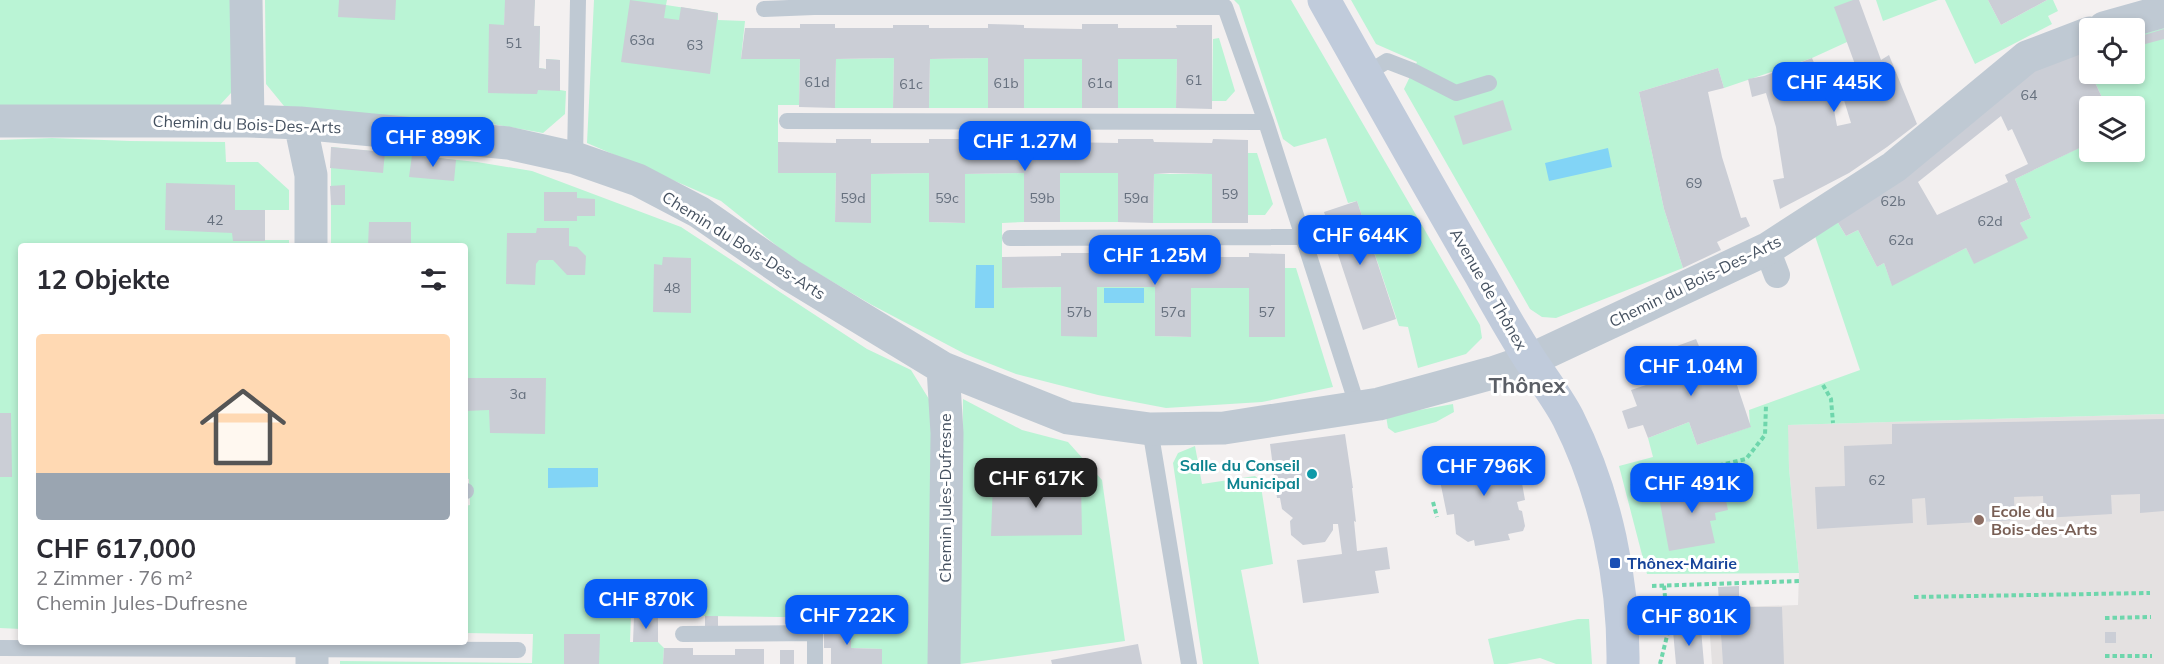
<!DOCTYPE html>
<html lang="de">
<head>
<meta charset="utf-8">
<style>
  body { margin:0; font-family:Mulish,sans-serif; background:#f2f2f3; color:#2b2b33; height:100vh; display:flex; flex-direction:column; font-size:22px; white-space:nowrap }
  * { box-sizing:border-box; margin:0 }
  p { font-size:20px; color:#7c7c81 }
  .icon { flex:none; width:33px; height:33px; fill:none; stroke:currentColor; stroke-width:2; stroke-linecap:round; stroke-linejoin:round }
  .map { position:relative; flex:1; overflow:hidden }
  .details { position:absolute; left:18px; top:243px; width:450px; height:402px; display:flex; flex-direction:column; background:#fff; border-radius:6px; box-shadow:0 3px 9px #0003 }
  .details>* { flex:none }
  .tools { position:absolute; left:2079px; top:18px; display:grid; gap:12px }
  .tools a { display:grid; place-items:center; width:66px; height:66px; border-radius:6px; background:#fff; box-shadow:0 3px 9px #0003; font-size:30px }
  .price { position:absolute; translate:-50% -51px; padding:0 14px; border-radius:12px; background:#055af7; color:#fff; font-size:20px; line-height:39px; filter:drop-shadow(0 2px 3px #0008) }
  .price::after { content:''; position:absolute; left:50%; top:36px; width:18px; height:14px; margin-left:-9px; background:inherit; clip-path:polygon(0 0,100% 0,50% 100%) }
  .price.current { background:#222; color:#fff }
  ul { padding:0; list-style:none }
  li { display:grid; align-content:center; gap:12px; height:318px; padding:0 18px }
  li span { display:grid; place-items:center; height:186px; border-radius:6px; color:#555 }
  li>.icon { margin-inline-start:auto }
  span .icon { width:108px; height:108px; fill:#fffc; stroke-width:1 }
  li b { font-size:26px }
  h2 { display:flex; justify-content:space-between; align-items:center; height:72px; padding:0 18px; font-size:26px }
  .map>svg:first-child { display:block }
</style>
</head>
<body>
<div class="map">
<svg width="2164" height="664" viewBox="0 0 2164 664">
  <rect width="100%" height="100%" fill="#f3f0f0"/>
  <!-- education -->
  <path fill="#e4e1e1" d="M2164 414V664H1712L1708 608 1798 605 1799 573 1789 468 1787 425Z"/>
  <!-- green -->
  <path fill="#baf4d5" d="M0 0H231V93L219 106 0 109Z
    M265 0H535L534 11 505 10 504 25 540 26 539 68 546 69V59L560 60V90L566 91 565 114 543 133 492 124 425 120 284 106 266 84Z
    M594 0H667L666 5 718 13V20L745 21 741 59H800L799 105H778V173H836L835 222H871V174L929 173V222L964 223 965 174 1024 173V222L1002 223V288L1061 287 1097 337V287H1155V336L1191 337V288H1249V337H1285V268H1296L1333 387 1262 402 1166 408 1098 395 1016 374 965 354 872 305 792 258 721 201 587 143Z
    M1234 0H1291L1480 325 1482 338 1466 354 1418 368 1408 327 1399 326 1357 201 1348 203 1326 138 1294 147 1283 139 1239 5Z
    M1351 0H1853L1847 42 1812 58 1724 88 1718 68 1639 92 1664 209 1683 268 1556 318 1542 317 1530 309 1404 89 1417 62 1376 44Z
    M1876 0H1938L1883 21Z
    M1945 0H1988L2001 25 2047 0H2053L2058 11 2048 16 2052 24 1975 64Z
    M2164 28V414L1788 425 1789 468 1799 573 1647 574 1619 466 1653 457 1648 438 1689 422 1697 445 1750 427 1749 410 1860 370 1815 236 1837 221 1846 236 1858 230 1877 267 1884 263 1892 285 1966 248 1974 263 2027 238 2020 223 2031 218 2015 179 2089 143 2090 152H2134V106H2106L2091 74H2134L2135 36Z
    M1219 38 1235 91 1226 101H1212L1213 39Z
    M894 58 893 108H835L836 59Z
    M988 58V108H929L930 59Z
    M1024 59H1082V108H1024Z
    M1118 59H1177L1176 108H1118Z
    M52 138 130 141 225 142 226 162H258L289 190V210H265V240H289V246H21V629L0 628V140Z
    M331 147 477 162 532 171 681 227 867 349 911 370 932 404 928 664H882V649L851 648V618L631 615 630 642H658L664 648 663 664H340V661L532 663 533 634 465 633V506L470 505 469 479 465 478V246H331Z
    M1248 153H1257L1273 204 1265 215H1248Z
    M1060 173H1118V222H1060Z
    M1154 174H1212V223H1153Z
    M963 399 1022 430 1068 442 1102 480 1125 641 960 664Z
    M1453 404 1454 412 1436 422 1395 433 1388 428 1386 416Z
    M1195 446 1202 484 1255 476 1260 480 1273 564 1241 570 1259 664H1203L1173 463 1178 453Z
    M1578 619H1589L1592 664H1556L1540 658 1507 664H1494L1488 639Z"/>
  <!-- water -->
  <path fill="#82d4f6" d="M1608 148 1612 167 1549 181 1545 163Z
    M976 265H994V308H975Z
    M1104 288H1144V303H1104Z
    M548 468H598V487L548 488Z"/>
  <!-- building -->
  <path fill="#cbced6" fill-rule="evenodd" d="M339 0H396L395 20 338 17Z
    M505 0H535L534 26H540L539 68 546 69V59L560 60V91L538 90 537 94 488 93 489 24 504 25Z
    M630 0 666 5 664 18 679 20 681 7 718 13 710 74 621 62Z
    M1853 0H1859L1881 60 1889 55 1917 124 1887 147 1849 173 1780 209 1773 180 1784 178 1776 127 1766 93 1752 97 1748 79 1764 76 1812 58 1834 110 1837 126 1851 123 1840 87 1860 78 1834 7Z
    M1988 0H2047L2001 25Z
    M800 24H835V28H893V25H929V28H988V24L1024 25V28L1082 29V24H1118V28H1177L1176 25H1212V109L1176 108 1177 59H1118V108H1082V59H1024V108H988V58L930 59 929 108H893L894 58 836 59 835 108 799 107 800 59H741L745 28H800Z
    M2164 29V39L2134 47V38Z
    M2082 52 2090 74H2091L2106 106H2090V143L2015 179 2031 218 2020 223 2028 238 1974 264 1966 248 1892 286 1884 263 1877 267 1858 230 1846 236 1837 221 2037 69ZM2001 116 2008 131 2012 129 2028 164 2005 175 2008 182 1937 215 1918 182Z
    M1718 68 1724 88 1708 92 1722 157 1741 218 1746 217 1750 226 1717 242 1721 250 1683 268 1664 209 1639 92Z
    M1503 100 1512 130 1463 145 1454 116Z
    M836 139H871V143H929V139H965V143L1024 142V139H1060V142L1118 143V139H1153L1154 142 1212 143 1213 139 1248 140V223H1212V174L1170 173 1154 174 1153 223 1118 222V173H1060V222H1024V173L965 174V223L929 222V173L871 174V223L835 222 836 173H778V142L836 143Z
    M331 147 385 152 383 173 330 168Z
    M412 155 456 160 454 181 409 177Z
    M166 183 235 185V210H265V241H233L232 233 165 230Z
    M345 185V205H331L330 186Z
    M544 192H577V198L595 199V216H577V221H544Z
    M1357 201 1396 319 1363 330 1324 212Z
    M369 222H411V246H368Z
    M537 228H569V246L577 247 586 256 585 275H567L553 260H539L536 264 535 285 506 284 507 233H536Z
    M1061 253H1097V257H1155V253H1191V257H1249V253L1285 254V337H1249V288H1191V337L1155 336V287H1097V337L1061 336V287L1002 288V257L1061 256Z
    M663 257 691 258V313L653 312 654 264 662 265Z
    M1696 339 1706 363 1727 355 1751 427 1697 445 1689 422 1648 438 1643 425 1628 429 1622 411 1637 406 1631 390 1670 377 1661 352Z
    M465 378H546L545 434 490 433 489 410 465 411Z
    M0 413H11L12 477H0Z
    M2164 419V511L2140 513V494L2111 495 2112 514 2044 518 2043 496 2014 497 2015 520 1927 525 1925 498 1912 499 1913 523 1817 529 1815 487 1845 486 1844 446 1892 444V424Z
    M1345 434 1353 488H1352L1356 522 1354 521 1357 551 1387 547 1390 569 1375 571 1379 593 1303 603 1297 560 1342 554 1338 524H1333V530L1325 542 1303 545 1291 535 1290 521 1293 518 1282 509 1280 498H1277L1270 444Z
    M1516 450 1525 500 1517 502 1519 510 1522 511 1525 526 1523 531 1508 534 1510 540 1475 546 1474 540 1468 542 1456 534 1454 514 1447 515 1437 466Z
    M1722 481 1728 510 1715 513 1716 520 1710 521 1715 543 1669 551 1658 492Z
    M993 482 1081 483 1082 535 991 536Z
    M1739 586V607H1782L1784 664H1723L1718 587Z
    M705 616H718V629L705 628Z
    M634 617H658V642H633Z
    M824 621H851V648L882 649V664H831V648H824Z
    M1701 629 1704 664H1676L1673 631Z
    M2105 632H2116V643H2105Z
    M564 634H600L599 664H564Z
    M1138 644 1142 664H1052L1051 660Z
    M664 648H693V655H735V649H764V664H663Z
    M780 650H794V664H780Z"/>
  <g fill="none" stroke-linecap="round" stroke-linejoin="round">
    <!-- path -->
    <path stroke="#6ed6ac" stroke-width="4" stroke-dasharray="4.5 3" stroke-linecap="butt" d="M1823 385 1831 399 1833 423
      M1631 486 1746 459 1765 435 1766 405
      M1433 502 1437 517
      M1652 586 1799 581
      M1914 597 2150 593
      M2105 618 2151 617
      M2105 656H2152
      M1660 664 1668 632 1664 585"/>
    <!-- service -->
    <path stroke="#bfc9d3" stroke-width="16" d="M814 0V7H1225L1266 122 1358 408
      M764 9 814 7
      M1366 74 1387 61 1413 71 1456 93 1489 83
      M787 121 1266 122
      M575 158 578 0
      M1010 238 1304 237
      M1150 429 1189 664
      M465 491H466
      M683 634 815 633V664
      M0 648 518 650"/>
    <!-- pedestrian -->
    <path stroke="#bfc9d3" stroke-width="26" d="M1767 249 1777 275"/>
    <!-- minor -->
    <path stroke="#bfc9d3" stroke-width="33" d="M246 0 248 121
      M2104 28 2164 11
      M0 121H248L300 123 508 143 575 158 638 180 699 212 790 275 943 368 1068 418 1150 429 1224 428 1379 404 1492 373 1530 360 1767 249 1894 167 2027 57 2090 33
      M300 123 311 175V246
      M943 368 947 433 944 664
      M312 642V664"/>
    <!-- secondary -->
    <path stroke="#c0cbdb" stroke-width="33" d="M1324 0C1376 92 1427 184 1481 276 1496 303 1512 331 1529 358 1542 378 1557 397 1568 418 1606 494 1624 580 1623 664"/>
  </g>
  <!-- markers -->
  <circle fill="#0f9aa8" stroke="#fff" stroke-width="2" cx="1312" cy="474" r="6"/>
  <circle fill="#8d6e63" stroke="#fff" stroke-width="2" cx="1979" cy="520" r="6"/>
  <rect fill="#1a4fb4" stroke="#fff" stroke-width="2" x="1609" y="557" width="12" height="12" rx="3"/>
  <g text-anchor="middle" stroke-width="6" stroke-linejoin="round" paint-order="stroke">
    <!-- number labels -->
    <g font-size="14" fill="#66707e">
      <text x="642" y="45">63a</text>
      <text x="514" y="48">51</text>
      <text x="695" y="50">63</text>
      <text x="1194" y="85">61</text>
      <text x="817" y="87">61d</text>
      <text x="1006" y="88">61b</text>
      <text x="1100" y="88">61a</text>
      <text x="911" y="89">61c</text>
      <text x="2029" y="100">64</text>
      <text x="1694" y="188">69</text>
      <text x="1230" y="199">59</text>
      <text x="853" y="203">59d</text>
      <text x="947" y="203">59c</text>
      <text x="1042" y="203">59b</text>
      <text x="1136" y="203">59a</text>
      <text x="1893" y="206">62b</text>
      <text x="215" y="225">42</text>
      <text x="1990" y="226">62d</text>
      <text x="1901" y="245">62a</text>
      <text x="672" y="293">48</text>
      <text x="1079" y="317">57b</text>
      <text x="1173" y="317">57a</text>
      <text x="1267" y="317">57</text>
      <text x="518" y="399">3a</text>
      <text x="1877" y="485">62</text>
    </g>
    <!-- street labels -->
    <g font-size="16" fill="#455160" stroke="#fff">
      <text transform="translate(247 124) rotate(2)" y="6">Chemin du Bois-Des-Arts</text>
      <text transform="translate(744 245) rotate(32)" y="6">Chemin du Bois-Des-Arts</text>
      <text transform="translate(1695 281) rotate(-26)" y="6">Chemin du Bois-Des-Arts</text>
      <text transform="translate(1489 289) rotate(60)" y="6">Avenue de Thônex</text>
      <text transform="translate(945 498) rotate(-90)" y="6">Chemin Jules-Dufresne</text>
    </g>
    <!-- culture labels -->
    <g font-size="16" font-weight="bold" fill="#0d838f" stroke="#fff" text-anchor="end">
      <text x="1300" y="471">Salle du Conseil<tspan x="1300" dy="18">Municipal</tspan></text>
    </g>
    <!-- education labels -->
    <g font-size="16" font-weight="bold" fill="#785e54" stroke="#fff" text-anchor="start">
      <text x="1991" y="517">Ecole du<tspan x="1991" dy="18">Bois-des-Arts</tspan></text>
    </g>
    <!-- transit labels -->
    <g font-size="16" font-weight="bold" fill="#164399" stroke="#fff" text-anchor="start">
      <text x="1627" y="569">Thônex-Mairie</text>
    </g>
    <!-- district labels -->
    <g font-size="22" font-weight="bold" fill="#5b5f66" stroke="#fff">
      <text x="1527" y="393">Thônex</text>
    </g>
  </g>
</svg>
<div class="tools">
<a><svg class="icon" aria-label="locate" viewBox="0 0 24 24"><circle cx="12" cy="12" r="6"/><path d="M12 2v4M12 18v4M2 12h4M18 12h4"/></svg></a>
<a><svg class="icon" aria-label="layers" viewBox="0 0 24 24"><path d="M12 4l9 5-9 5-9-5zM3 14l9 5 9-5"/></svg></a>
</div>
<b class="price" style="left:1834px;top:113px">CHF 445K</b>
<b class="price" style="left:433px;top:168px">CHF 899K</b>
<b class="price" style="left:1025px;top:172px">CHF 1.27M</b>
<b class="price" style="left:1360px;top:266px">CHF 644K</b>
<b class="price" style="left:1155px;top:286px">CHF 1.25M</b>
<b class="price" style="left:1691px;top:397px">CHF 1.04M</b>
<b class="price" style="left:1484px;top:497px">CHF 796K</b>
<b class="price current" style="left:1036px;top:509px">CHF 617K</b>
<b class="price" style="left:1692px;top:514px">CHF 491K</b>
<b class="price" style="left:646px;top:630px">CHF 870K</b>
<b class="price" style="left:847px;top:646px">CHF 722K</b>
<b class="price" style="left:1689px;top:647px">CHF 801K</b>
<section class="details">
<h2>12 Objekte<svg class="icon" aria-label="filters" viewBox="0 0 24 24"><path d="M4 7h16M4 17h16"/><circle cx="9" cy="7" r="2"/><circle cx="15" cy="17" r="2"/></svg></h2>
<ul>
<li><span style="background:linear-gradient(#ffd9b3 75%,#9aa5b1 0)"><svg class="icon" aria-label="home" viewBox="0 0 24 24"><path d="M3 11l9-7 9 7M6 9v11h12V9"/></svg></span><div><b>CHF 617,000</b><p>2 Zimmer · 76 m²</p><p>Chemin Jules-Dufresne</p></div></li>
</ul>
</section>
</div>
</body>
</html>
